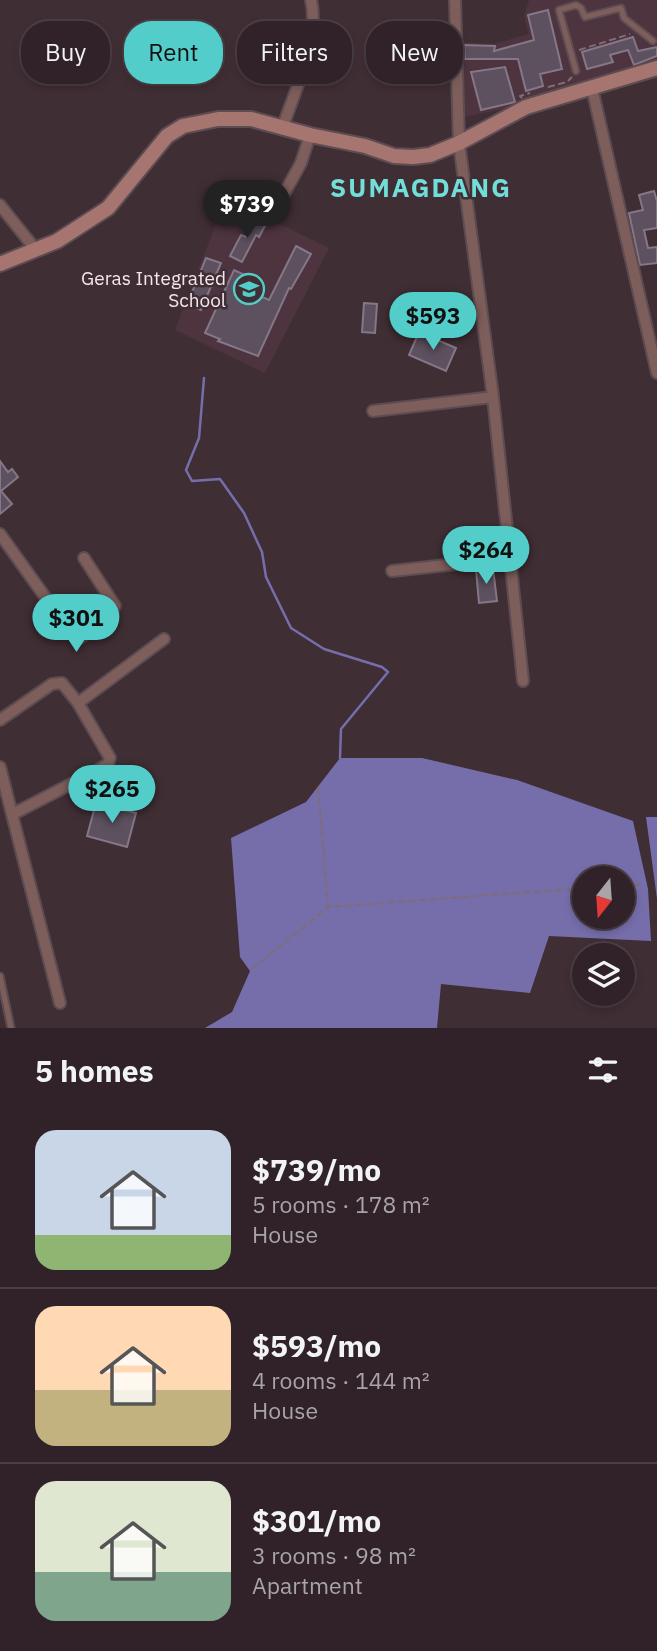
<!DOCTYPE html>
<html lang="en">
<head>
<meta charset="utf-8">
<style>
  body { margin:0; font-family:"IBM Plex Sans",sans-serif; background:#382a30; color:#f1f3f6; height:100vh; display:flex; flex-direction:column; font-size:26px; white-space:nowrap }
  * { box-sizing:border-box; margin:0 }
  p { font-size:23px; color:#a8a4a8 }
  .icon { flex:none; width:38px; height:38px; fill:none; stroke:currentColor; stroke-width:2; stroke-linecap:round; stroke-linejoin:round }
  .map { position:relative; height:1028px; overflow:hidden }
  .panel { display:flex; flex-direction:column; background:#302228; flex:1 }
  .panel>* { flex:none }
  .top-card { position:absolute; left:21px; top:21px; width:616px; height:63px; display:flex; gap:14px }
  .needle { width:46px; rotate:197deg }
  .tools { position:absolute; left:572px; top:866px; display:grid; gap:14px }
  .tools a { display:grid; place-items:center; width:63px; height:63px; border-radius:50%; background:#302228; box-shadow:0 4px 10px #0003,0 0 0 2px #4b3f45; font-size:35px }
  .price { position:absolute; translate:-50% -60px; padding:0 16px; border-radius:24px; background:#53cdc9; color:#111; font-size:23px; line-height:46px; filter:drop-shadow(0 2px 4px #0008) }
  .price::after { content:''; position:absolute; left:50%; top:42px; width:21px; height:16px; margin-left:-10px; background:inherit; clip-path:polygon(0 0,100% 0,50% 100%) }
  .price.active { background:#222; color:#fff }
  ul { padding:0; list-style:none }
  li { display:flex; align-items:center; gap:21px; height:175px; padding:0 35px }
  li+li { border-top:2px solid #4b3f45 }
  li span { display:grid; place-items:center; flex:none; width:196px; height:140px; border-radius:21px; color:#555 }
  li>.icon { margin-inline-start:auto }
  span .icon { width:84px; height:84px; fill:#fffc; stroke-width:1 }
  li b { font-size:30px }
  h2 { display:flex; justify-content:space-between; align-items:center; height:84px; padding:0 35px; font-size:30px }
  .chip { padding:0 24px; border-radius:28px; background:#302228; box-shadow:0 4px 10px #0003,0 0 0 2px #4b3f45; font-size:24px; line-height:63px }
  .chip.active { background:#53cdc9; color:#111 }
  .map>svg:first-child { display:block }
</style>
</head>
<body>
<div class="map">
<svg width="657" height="1028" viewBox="0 0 657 1028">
  <rect width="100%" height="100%" fill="#402e35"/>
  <!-- built -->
  <path fill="#4d343e" d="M529 0H657V62L519 101 520 106 457 118 456 42 494 44 528 34 524 16Z
    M226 198 329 248 265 373 175 330Z"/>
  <!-- water -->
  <path fill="#756eab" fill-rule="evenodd" d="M340 758H422L517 780 633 821 648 889 651 941 549 936 530 993 441 984 437 1028H205L232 1012 250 971 240 957 231 838 306 802ZM584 878H623V917H584Z
    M646 817H657V899Z"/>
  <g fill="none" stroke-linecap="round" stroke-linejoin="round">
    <!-- stream -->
    <path stroke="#756eab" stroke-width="2.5" d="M204 378 199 438 186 470 192 481 220 479 244 513 262 552 266 577 291 628 324 649 382 667 388 672 341 729 340 758"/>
  </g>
  <!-- building -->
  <path fill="#5d505f" stroke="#857787" stroke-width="2" d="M548 10 562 69 540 74 543 86 526 91 518 59H465L464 45 495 46 494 51 534 40 528 15Z
    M633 37 638 51 657 47V56L634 65 628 50 610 55 613 62 587 69 582 52Z
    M505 67 515 102 481 110 471 72Z
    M654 191 657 201V228L644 230 648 248 657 247V263L640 265 629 213 643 210 639 195Z
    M255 218 266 224 259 237 256 235 242 262 230 256 241 235 246 237Z
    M296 246 311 254 291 289 289 288 258 356 218 341 220 339 205 333 234 270 247 276 242 288 269 300Z
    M206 258 221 263 201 310 187 305Z
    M364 303 377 304 375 333 362 332Z
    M419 332 456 348 446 371 409 355Z
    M0 461 8 472 12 469 18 477 1 491 12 504 0 514Z
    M493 568 497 601 479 603 476 570Z
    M96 803 136 813 127 847 87 836Z"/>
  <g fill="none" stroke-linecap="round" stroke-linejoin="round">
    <!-- lane casing -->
    <g stroke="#5d4c52" stroke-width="9">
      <path id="lane" d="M576 71 559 10 576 5 581 8 585 17 621 8 624 18 653 41
        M0 976 11 1028"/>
    </g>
    <!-- street casing -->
    <g stroke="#5d4c52" stroke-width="14">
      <path id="street" d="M455 0 459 143 493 397 523 681
        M592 88 657 373
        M283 126C295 91 320 37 311 0
        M279 203 301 163 310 135
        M0 205 36 250
        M373 411 493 397
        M0 534 71 633 80 638 109 617 115 606 84 558
        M392 571 511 558
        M78 703 164 639
        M0 720 52 684 62 683 78 703 110 758 108 764 96 771 13 814
        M0 767 60 1003"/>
    </g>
    <!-- secondary casing -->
    <g stroke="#5d4c52" stroke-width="18">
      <path id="secondary" d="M0 264 57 241 108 208 167 136 183 126 218 119H251L310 135 365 146 394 156 413 157 430 155 459 143 526 107 657 68"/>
    </g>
    <!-- path -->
    <path stroke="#7e6e74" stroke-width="2" stroke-dasharray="7 3.5" stroke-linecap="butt" d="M579 50 630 34
      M548 87 567 82 572 77
      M522 98 520 96 530 93
      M318 787 328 906
      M623 886 642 884
      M252 969 328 907 584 888"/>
    <!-- lane -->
    <use href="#lane" stroke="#7e5e5b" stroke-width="5"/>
    <!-- street -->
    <use href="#street" stroke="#7e5e5b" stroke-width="10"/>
    <!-- secondary -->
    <use href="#secondary" stroke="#a67570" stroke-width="14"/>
  </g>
  <!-- icons -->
  <defs>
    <g id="school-ring" transform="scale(1.575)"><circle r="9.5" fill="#402e35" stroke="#53cdc9" stroke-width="1.5"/><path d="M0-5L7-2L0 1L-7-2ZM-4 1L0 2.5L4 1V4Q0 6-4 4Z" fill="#53cdc9"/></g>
  </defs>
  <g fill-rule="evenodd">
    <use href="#school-ring" x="249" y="289"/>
  </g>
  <g text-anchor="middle" stroke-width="5" stroke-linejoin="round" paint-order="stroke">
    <!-- poi labels -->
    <g font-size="19" fill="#f3e7eb" stroke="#402e35" text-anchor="end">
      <text x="226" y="285">Geras Integrated<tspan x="226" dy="22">School</tspan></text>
    </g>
    <!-- district labels -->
    <g font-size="26" font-weight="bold" letter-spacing="2" fill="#72deda" stroke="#402e35">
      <text x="421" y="197">SUMAGDANG</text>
    </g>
  </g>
</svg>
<div class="tools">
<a><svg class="needle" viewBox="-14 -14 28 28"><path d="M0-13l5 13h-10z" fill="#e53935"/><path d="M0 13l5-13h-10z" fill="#a8a4a8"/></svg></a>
<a><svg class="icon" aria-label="layers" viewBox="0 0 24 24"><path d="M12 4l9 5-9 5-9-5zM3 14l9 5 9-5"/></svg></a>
</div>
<b class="price active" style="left:247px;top:240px">$739</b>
<b class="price" style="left:433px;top:352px">$593</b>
<b class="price" style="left:486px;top:586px">$264</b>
<b class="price" style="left:76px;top:654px">$301</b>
<b class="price" style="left:112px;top:825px">$265</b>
<div class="top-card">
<a class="chip">Buy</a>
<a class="chip active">Rent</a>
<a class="chip">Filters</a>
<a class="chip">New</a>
</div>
</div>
<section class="panel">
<h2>5 homes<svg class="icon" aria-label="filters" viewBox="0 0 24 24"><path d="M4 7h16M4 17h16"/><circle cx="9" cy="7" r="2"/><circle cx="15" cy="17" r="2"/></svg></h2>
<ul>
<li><span style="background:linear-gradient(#c9d6e8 75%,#8fb573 0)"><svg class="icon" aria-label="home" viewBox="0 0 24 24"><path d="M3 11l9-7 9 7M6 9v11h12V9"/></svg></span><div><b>$739/mo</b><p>5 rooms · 178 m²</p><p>House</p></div></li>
<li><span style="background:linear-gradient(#ffd9b3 60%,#c2b280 0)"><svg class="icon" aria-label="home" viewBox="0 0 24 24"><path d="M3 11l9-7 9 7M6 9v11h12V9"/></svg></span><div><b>$593/mo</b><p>4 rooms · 144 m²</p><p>House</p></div></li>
<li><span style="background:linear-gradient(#dfe7d0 65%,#7fa58c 0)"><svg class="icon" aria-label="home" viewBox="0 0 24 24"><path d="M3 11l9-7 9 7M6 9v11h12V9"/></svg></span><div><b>$301/mo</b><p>3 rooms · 98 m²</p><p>Apartment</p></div></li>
</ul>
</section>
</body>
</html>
